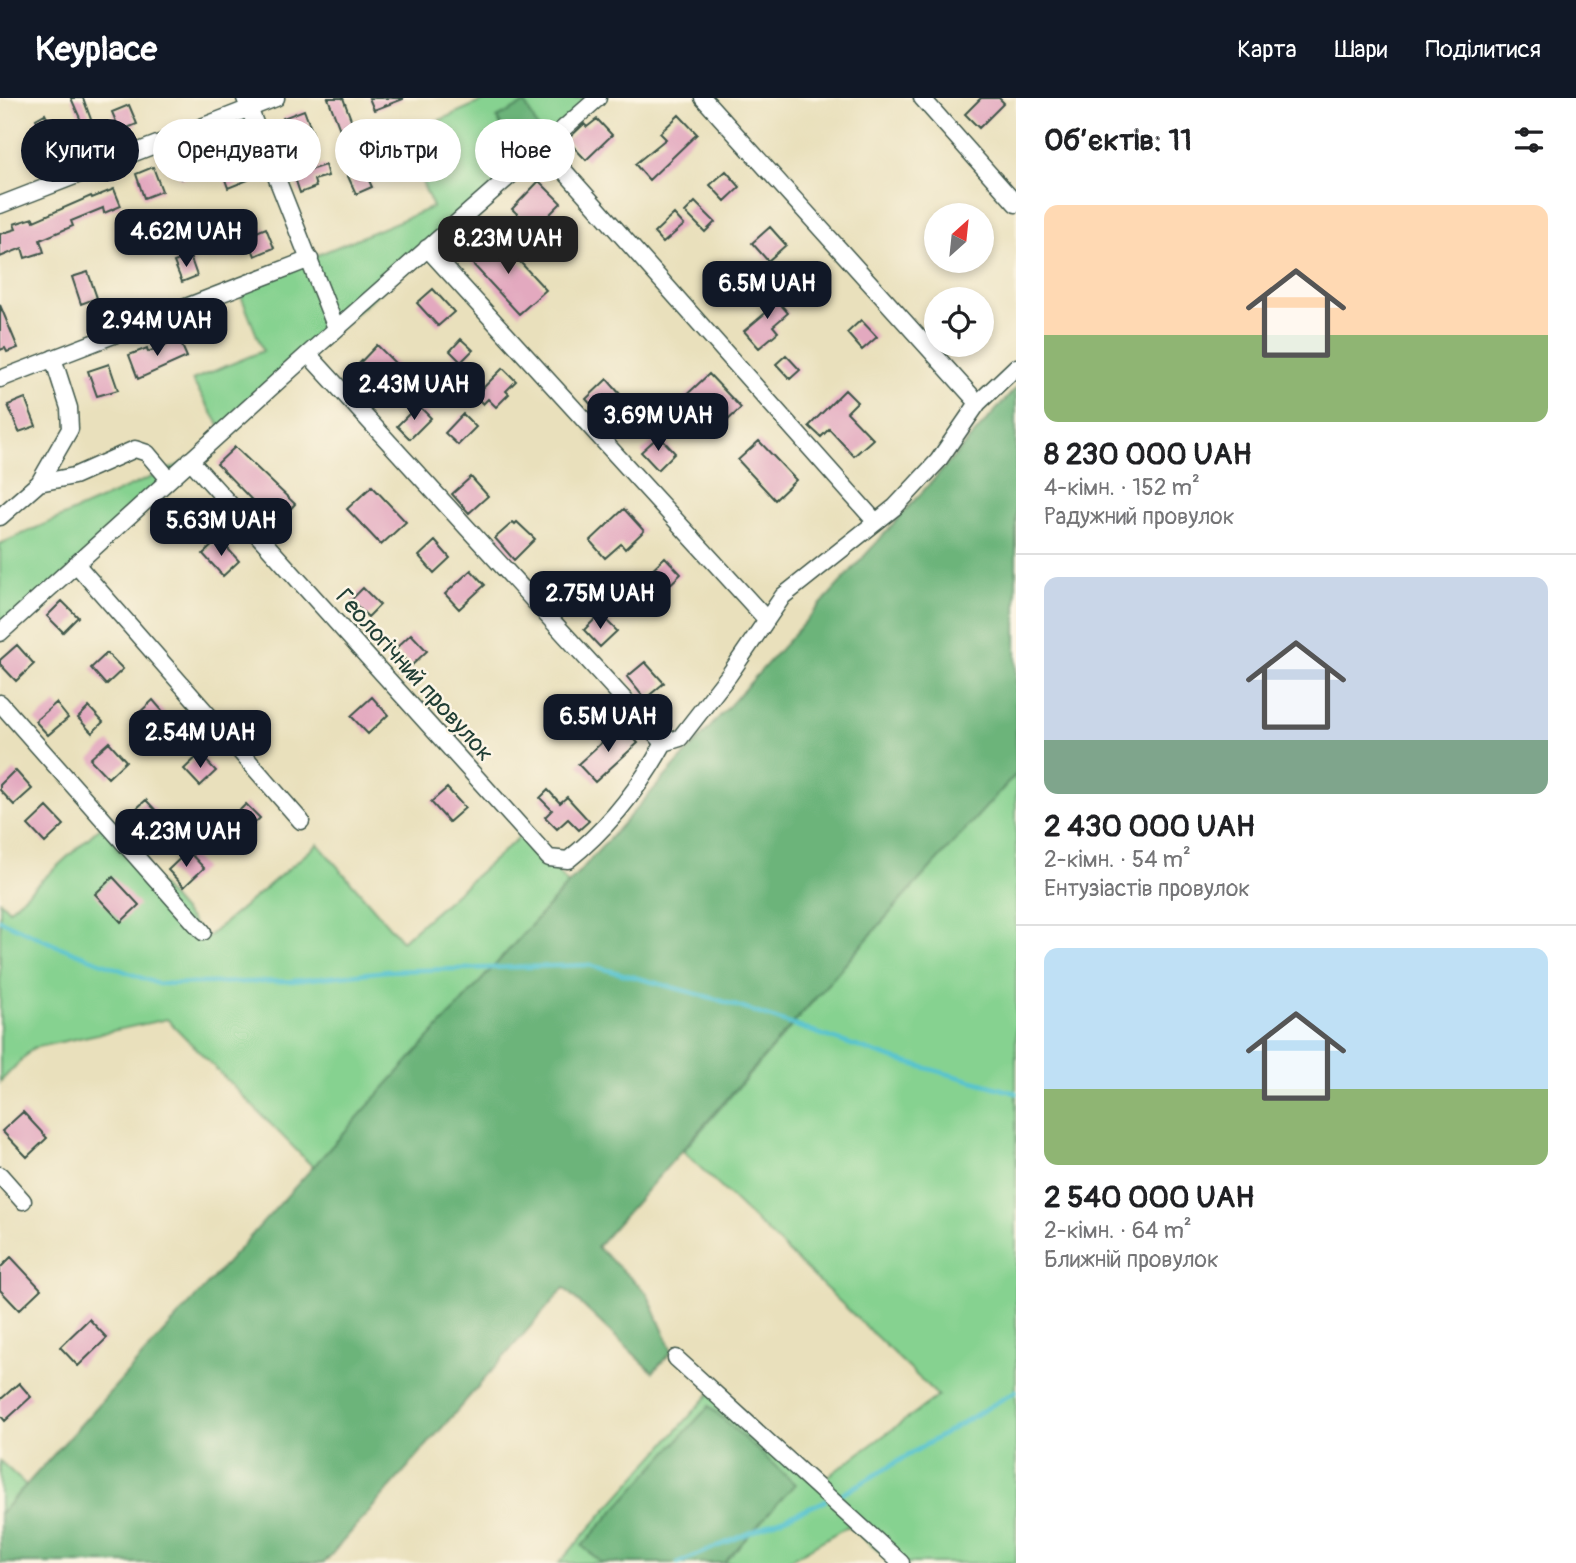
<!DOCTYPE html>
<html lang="uk">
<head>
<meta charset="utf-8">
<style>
  body { margin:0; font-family:Pangolin,sans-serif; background:#f6f6f6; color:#202124; height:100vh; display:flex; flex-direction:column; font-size:26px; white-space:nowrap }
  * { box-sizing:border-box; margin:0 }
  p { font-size:23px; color:#757577 }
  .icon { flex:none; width:38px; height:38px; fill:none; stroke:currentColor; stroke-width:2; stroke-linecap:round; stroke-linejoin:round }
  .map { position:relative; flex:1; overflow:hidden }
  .panel { display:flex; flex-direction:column; background:#fff; width:560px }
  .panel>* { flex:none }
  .hud { position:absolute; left:21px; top:21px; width:665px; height:63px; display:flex; gap:14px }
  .needle { width:46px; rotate:27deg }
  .buttons { position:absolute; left:924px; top:105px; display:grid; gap:14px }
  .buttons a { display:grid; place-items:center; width:70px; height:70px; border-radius:50%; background:#fff; box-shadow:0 4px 10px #0003; font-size:35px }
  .price { position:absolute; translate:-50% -60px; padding:0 16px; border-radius:14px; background:#111827; color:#fff; font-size:23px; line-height:46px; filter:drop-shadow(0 2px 4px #0008) }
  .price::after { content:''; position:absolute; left:50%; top:42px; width:21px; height:16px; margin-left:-10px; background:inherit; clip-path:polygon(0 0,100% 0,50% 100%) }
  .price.active { background:#222; color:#fff }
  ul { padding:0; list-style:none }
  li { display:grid; align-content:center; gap:14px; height:371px; padding:0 28px }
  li+li { border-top:2px solid #e0e0e0 }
  li span { display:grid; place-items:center; height:217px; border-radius:14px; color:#555 }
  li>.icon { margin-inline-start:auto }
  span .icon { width:126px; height:126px; fill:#fffc; stroke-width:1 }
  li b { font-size:30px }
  h2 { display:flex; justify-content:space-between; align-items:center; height:84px; padding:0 28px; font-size:30px }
  .pill { padding:0 24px; border-radius:32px; background:#fff; box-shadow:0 4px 10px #0003; font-size:24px; line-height:63px }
  .pill.active { background:#111827; color:#fff }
  header { display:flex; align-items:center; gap:42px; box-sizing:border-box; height:98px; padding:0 35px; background:#111827; color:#fff }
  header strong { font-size:33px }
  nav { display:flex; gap:38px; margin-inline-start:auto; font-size:24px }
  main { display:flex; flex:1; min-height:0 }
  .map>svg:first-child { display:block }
</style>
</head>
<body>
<header>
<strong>Keyplace</strong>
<nav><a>Карта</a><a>Шари</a><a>Поділитися</a></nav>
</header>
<main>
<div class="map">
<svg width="1016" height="1465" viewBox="0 0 1016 1465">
  <rect width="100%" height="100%" fill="#fcf5e5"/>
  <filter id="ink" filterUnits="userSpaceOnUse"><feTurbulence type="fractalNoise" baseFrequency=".0143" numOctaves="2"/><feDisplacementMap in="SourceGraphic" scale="14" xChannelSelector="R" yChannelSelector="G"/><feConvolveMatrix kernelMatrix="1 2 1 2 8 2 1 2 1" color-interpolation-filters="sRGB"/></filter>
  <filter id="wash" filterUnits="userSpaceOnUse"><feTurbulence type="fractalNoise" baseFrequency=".00686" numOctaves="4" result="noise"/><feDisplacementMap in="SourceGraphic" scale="28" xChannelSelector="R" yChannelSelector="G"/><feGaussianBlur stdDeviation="1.57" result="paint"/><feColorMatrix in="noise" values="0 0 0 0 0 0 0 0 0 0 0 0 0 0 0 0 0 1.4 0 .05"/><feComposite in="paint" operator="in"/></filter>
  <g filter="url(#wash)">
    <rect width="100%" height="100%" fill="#e9e0bc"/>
    <!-- green -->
    <path fill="#86d290" stroke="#528862" stroke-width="2" d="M489 0H598L223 333 192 282 263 253 238 190 433 109 402 39Z
      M190 362 0 535V446Z
      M1016 676V1465H893L848 1428 784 1465H559L712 1293 816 1387 938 1298 683 1053 902 801Z
      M106 724 206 840 318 746 402 843 525 734 568 786 313 1069 167 921 33 950 0 984V803L9 812Z
      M0 1363 26 1387 0 1416Z"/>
    <!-- forest -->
    <path fill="#6cb47a" stroke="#467857" stroke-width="2" d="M525 5 541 36 513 51 497 20Z
      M1016 290V676L902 801 597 1149 647 1195 672 1253 653 1274 564 1190 324 1465H0V1416Z
      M709 1308 795 1386 724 1465H602L582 1448Z"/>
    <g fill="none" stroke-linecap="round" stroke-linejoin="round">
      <!-- stream -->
      <path stroke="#56c3cf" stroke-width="4.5" d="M0 822 55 847 158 886 292 883 387 873 589 867 716 901 894 961 1016 995
        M833 1399 848 1393 1016 1293
        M678 1465 825 1403"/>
    </g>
    <g id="blocks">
      <!-- building -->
      <path fill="#e3a9bf" d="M71 0H83L99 43 83 49 76 29 83 27Z
        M328 0H343L355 32 342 37Z
        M369 0H403V1L374 12Z
        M981 0H999L1004 5 979 30 965 16Z
        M129 7 137 26 120 33 112 14Z
        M304 12 313 36 292 43 283 20Z
        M45 16 52 30 42 34 36 21Z
        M679 17 697 36 649 82 635 66 666 41 660 35Z
        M597 21 612 37 586 62 567 42 584 26 587 29Z
        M53 38 61 58 49 63 40 44Z
        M187 60 193 76 181 81 175 64Z
        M240 63 248 82 228 90 221 70Z
        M325 67 328 78 314 82 316 89 300 95 294 77Z
        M362 67 372 89 356 96 346 74Z
        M153 69 162 93 144 100 136 76Z
        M726 73 740 89 725 103 710 87Z
        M539 83 561 105 534 132 512 111Z
        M114 91 121 108 104 115 103 110 71 123 73 128 40 142 44 154 25 160 22 150 0 159V136L16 131 14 126 33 120 34 123 91 98 92 100Z
        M695 104 715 124 705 134 685 114Z
        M674 116 684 127 663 145 654 135Z
        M214 121 221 143 211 146 204 125Z
        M770 129 786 147 768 163 752 145Z
        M266 130 274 150 255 158 247 138Z
        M497 139 546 192 519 216 470 163Z
        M190 158 197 178 182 184 174 164Z
        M88 174 97 200 81 206 72 179Z
        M433 191 454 214 438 228 417 205Z
        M769 193 788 215 773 228 778 234 759 250 744 233 769 212 759 202Z
        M0 207 18 250 7 254 5 250 0 252Z
        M861 222 877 239 862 252 847 235Z
        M179 241 187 259 138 281 129 257 147 250 148 254Z
        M461 241 473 252 461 264 450 253Z
        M377 247 410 280 388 302 355 270Z
        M786 257 800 272 790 281 776 266Z
        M109 266 118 292 97 298 88 273Z
        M503 270 516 283 506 293 509 296 496 309 488 301 483 306 475 298Z
        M709 276 741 310 714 335 682 301Z
        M607 281 625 302 604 321 586 301Z
        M845 292 857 304 847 314 873 341 854 358 829 331 821 339 809 328Z
        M25 300 36 328 19 334 8 307Z
        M418 307 431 320 410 341 397 328Z
        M463 316 476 329 458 347 445 335Z
        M659 338 675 355 658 372 641 354Z
        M759 343 796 382 775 402 738 362Z
        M235 349 295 406 276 427 217 366Z
        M471 379 488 398 469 415 452 396Z
        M372 388 406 424 381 447 347 411Z
        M624 411 644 433 625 451 621 446 605 460 590 443Z
        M513 424 515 426 517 424 535 441 514 462 495 440Z
        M219 441 239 463 223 478 203 456Z
        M435 443 450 460 434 475 419 458Z
        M665 459 681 476 662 494 646 477Z
        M471 472 485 487 459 511 445 496Z
        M363 490 380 507 368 519 351 502Z
        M62 503 78 519 63 534 47 518Z
        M600 516 617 533 600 549 584 532Z
        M411 536 427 553 411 568 395 551Z
        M17 547 34 566 16 583 0 566V562Z
        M107 555 123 571 106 587 91 570Z
        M645 564 664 585 645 601 627 579Z
        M372 599 388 617 368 636 351 618Z
        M153 602 171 623 156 637 138 616Z
        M56 605 68 620 48 637 35 623Z
        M89 609 103 624 92 635 78 620Z
        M621 627 638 645 595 684 578 666Z
        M109 644 126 663 108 680 90 661Z
        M200 656 216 673 200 688 184 671Z
        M15 672 32 691 14 707 0 692V687Z
        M447 690 465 710 449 724 431 704Z
        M548 692 560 705 567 699 589 723 579 732 568 721 557 731 545 719 552 712 540 700Z
        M146 702 162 719 144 736 127 719Z
        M246 706 260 720 245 735 231 721Z
        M47 709 64 727 45 745 28 727Z
        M188 753 204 770 184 789 168 772Z
        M113 779 139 807 121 824 95 796Z
        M23 1014 47 1040 27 1059 2 1033Z
        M11 1159 41 1191 19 1212 0 1192V1170Z
        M89 1221 107 1240 78 1268 60 1249Z
        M19 1285 31 1299 5 1323 0 1317V1302Z"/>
    </g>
  </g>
  <g filter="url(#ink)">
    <use href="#blocks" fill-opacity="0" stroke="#3d5548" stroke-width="2"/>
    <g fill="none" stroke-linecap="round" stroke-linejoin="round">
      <!-- minor casing -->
      <g stroke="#3d5548" stroke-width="19">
        <path id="minor" d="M245 0 336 230
          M703 0 978 305
          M922 0 1016 106
          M543 49 875 423
          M0 107 276 0
          M427 150 766 521
          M308 256 664 645
          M0 281 310 161
          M190 362 549 760 568 762C607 731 640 689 664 645L680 640 729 577 783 498 895 409 938 363 978 305 1016 269
          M39 385 74 378 135 351 147 355 169 381
          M0 419 39 385 70 331 69 310 53 260
          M76 466 301 723
          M0 535 308 256 598 0
          M0 605 203 834
          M0 1077 23 1103
          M676 1260 901 1465"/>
      </g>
      <!-- minor -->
      <use href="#minor" stroke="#fff" stroke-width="16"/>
    </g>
  </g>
  <g text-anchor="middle" stroke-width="5" stroke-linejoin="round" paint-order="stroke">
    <!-- street labels -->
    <g font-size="24" fill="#1f3d34" stroke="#fcf5e5">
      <text transform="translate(415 577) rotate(48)" y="8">Геологічний провулок</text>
    </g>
  </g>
</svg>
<div class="buttons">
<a><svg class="needle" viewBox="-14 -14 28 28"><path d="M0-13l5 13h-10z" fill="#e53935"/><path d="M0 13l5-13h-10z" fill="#757577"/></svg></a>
<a><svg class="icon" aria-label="locate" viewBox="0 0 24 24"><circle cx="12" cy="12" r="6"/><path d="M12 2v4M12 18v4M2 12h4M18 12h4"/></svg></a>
</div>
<b class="price" style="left:186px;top:171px">4.62M UAH</b>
<b class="price active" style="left:508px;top:178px">8.23M UAH</b>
<b class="price" style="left:767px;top:223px">6.5M UAH</b>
<b class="price" style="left:157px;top:260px">2.94M UAH</b>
<b class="price" style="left:414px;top:324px">2.43M UAH</b>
<b class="price" style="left:658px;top:355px">3.69M UAH</b>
<b class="price" style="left:221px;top:460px">5.63M UAH</b>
<b class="price" style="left:600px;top:533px">2.75M UAH</b>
<b class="price" style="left:608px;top:656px">6.5M UAH</b>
<b class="price" style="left:200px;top:672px">2.54M UAH</b>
<b class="price" style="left:186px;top:771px">4.23M UAH</b>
<div class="hud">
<a class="pill active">Купити</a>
<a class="pill">Орендувати</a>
<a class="pill">Фільтри</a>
<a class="pill">Нове</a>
</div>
</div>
<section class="panel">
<h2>Об’єктів: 11<svg class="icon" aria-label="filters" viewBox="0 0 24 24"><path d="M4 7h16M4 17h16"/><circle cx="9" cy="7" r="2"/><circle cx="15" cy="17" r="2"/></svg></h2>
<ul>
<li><span style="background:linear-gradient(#ffd9b3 60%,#8fb573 0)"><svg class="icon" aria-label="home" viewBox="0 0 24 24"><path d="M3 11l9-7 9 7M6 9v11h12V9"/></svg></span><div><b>8 230 000 UAH</b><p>4-кімн. · 152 m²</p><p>Радужний провулок</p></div></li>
<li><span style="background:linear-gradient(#c9d6e8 75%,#7fa58c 0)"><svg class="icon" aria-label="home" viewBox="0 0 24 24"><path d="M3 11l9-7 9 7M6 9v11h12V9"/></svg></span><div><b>2 430 000 UAH</b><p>2-кімн. · 54 m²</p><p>Ентузіастів провулок</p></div></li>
<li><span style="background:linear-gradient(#bfe0f5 65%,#8fb573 0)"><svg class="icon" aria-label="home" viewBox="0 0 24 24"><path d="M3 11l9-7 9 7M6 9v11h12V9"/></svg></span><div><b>2 540 000 UAH</b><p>2-кімн. · 64 m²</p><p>Ближній провулок</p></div></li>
</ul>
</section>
</main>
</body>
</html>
